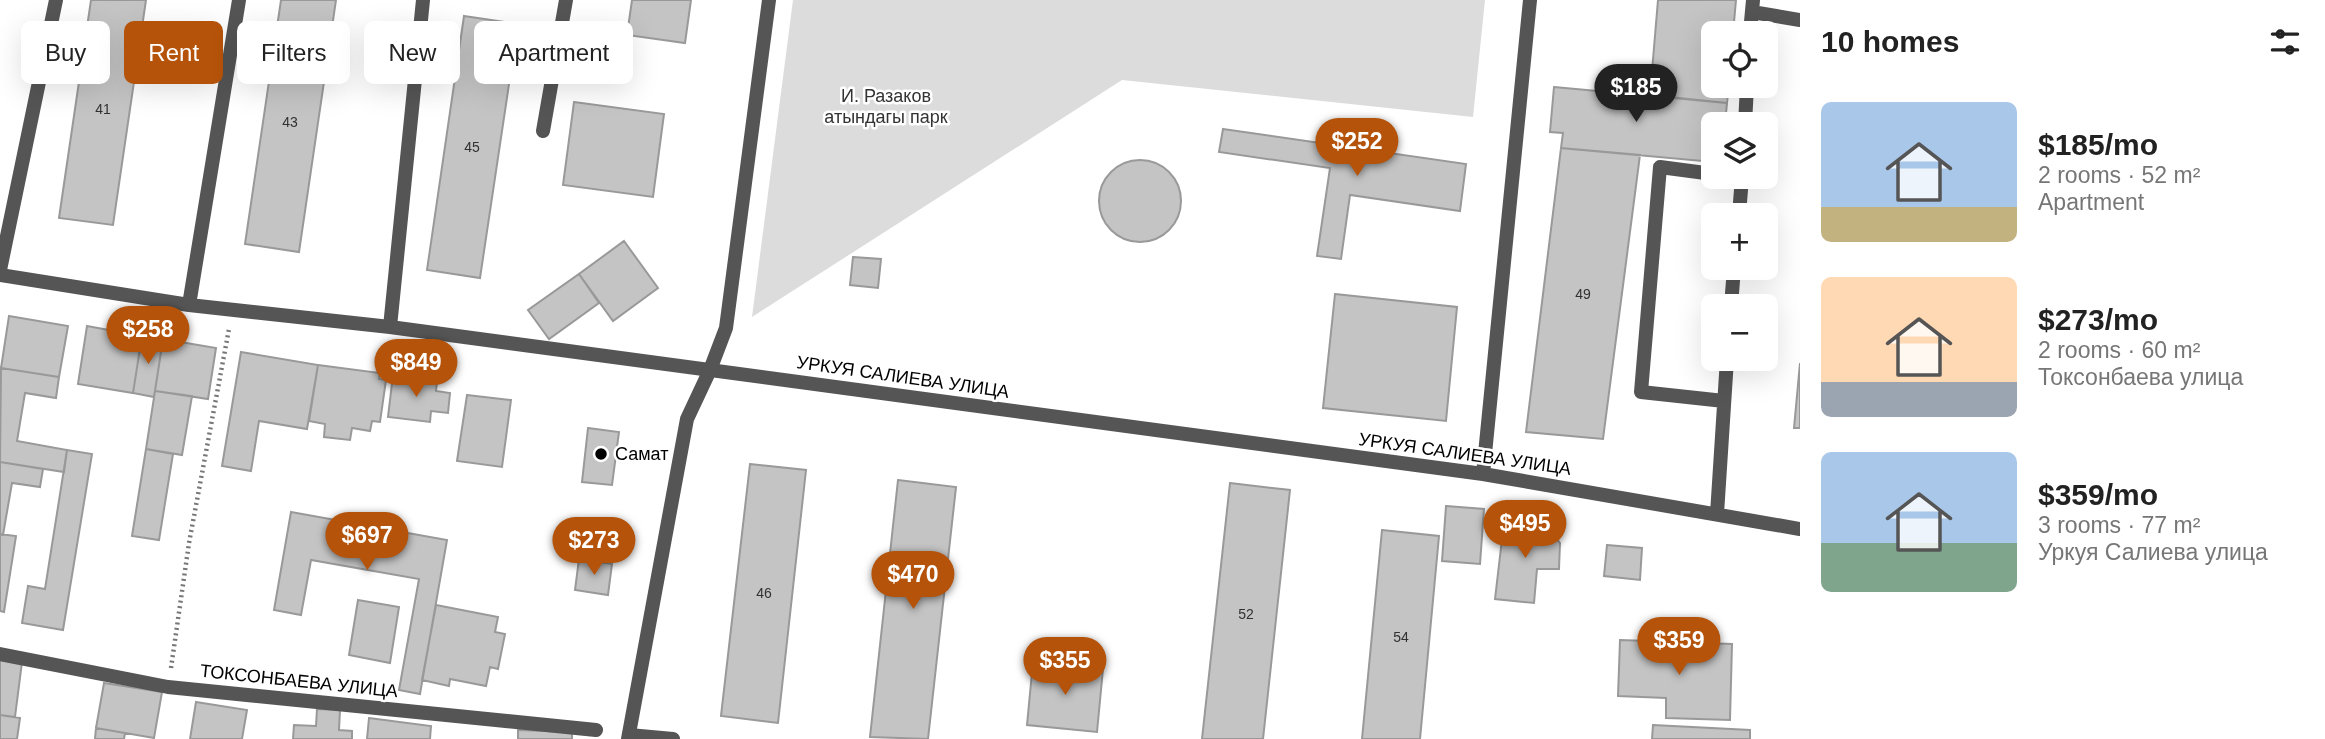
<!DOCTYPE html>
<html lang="en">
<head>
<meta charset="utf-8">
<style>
  body { margin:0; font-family:Helvetica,sans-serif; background:#f2f2f2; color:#222; height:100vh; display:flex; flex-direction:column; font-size:26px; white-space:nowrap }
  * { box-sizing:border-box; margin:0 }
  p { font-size:23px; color:#767676 }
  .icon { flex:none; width:38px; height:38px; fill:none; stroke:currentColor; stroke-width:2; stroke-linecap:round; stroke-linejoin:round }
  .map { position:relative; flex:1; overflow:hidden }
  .details { display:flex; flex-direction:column; background:#fff; width:525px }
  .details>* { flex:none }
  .top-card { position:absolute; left:21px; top:21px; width:665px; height:63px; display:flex; gap:14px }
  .fabs { position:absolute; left:1701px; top:21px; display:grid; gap:14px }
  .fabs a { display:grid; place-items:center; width:77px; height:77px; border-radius:10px; background:#fff; box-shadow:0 7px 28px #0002; font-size:35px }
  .price { position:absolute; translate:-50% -60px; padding:0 16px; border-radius:24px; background:#b45309; color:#fff; font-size:23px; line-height:46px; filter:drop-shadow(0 2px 4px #0008) }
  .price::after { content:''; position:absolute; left:50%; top:42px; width:21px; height:16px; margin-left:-10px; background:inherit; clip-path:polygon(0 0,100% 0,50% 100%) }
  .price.active { background:#222; color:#fff }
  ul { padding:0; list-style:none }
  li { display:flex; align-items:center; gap:21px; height:175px; padding:0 21px }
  li span { display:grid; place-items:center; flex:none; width:196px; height:140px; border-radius:10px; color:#555 }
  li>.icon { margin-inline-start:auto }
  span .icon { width:84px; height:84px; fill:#fffc; stroke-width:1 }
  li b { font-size:30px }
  h2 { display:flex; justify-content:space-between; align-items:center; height:84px; padding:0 21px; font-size:30px }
  .chip { padding:0 24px; border-radius:10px; background:#fff; box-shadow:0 7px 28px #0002; font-size:24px; line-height:63px }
  .chip.active { background:#b45309; color:#fff }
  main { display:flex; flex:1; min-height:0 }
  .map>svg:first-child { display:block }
</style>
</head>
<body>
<main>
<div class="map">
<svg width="1800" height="739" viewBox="0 0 1800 739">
  <rect width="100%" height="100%" fill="#fff"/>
  <!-- green -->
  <path fill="#dcdcdc" d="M793 0H1485L1473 117 1122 80 752 317Z"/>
  <!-- building -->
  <path fill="#c4c4c4" stroke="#999" stroke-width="2" d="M91 0H146L113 225 59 218Z
    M281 0H336L299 252 245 244Z
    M632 0H691L685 43 627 35Z
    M1658 0H1736L1733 33H1713V86H1729L1727 103 1650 95Z
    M464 16 518 24 480 278 427 270Z
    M1554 87 1727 103 1725 124H1713V162L1561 148 1563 133 1550 132Z
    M574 102 664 114 653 197 563 185Z
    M1223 129 1466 164 1460 211 1350 195 1341 259 1317 256 1330 168 1219 152Z
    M1561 148 1640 155 1603 439 1526 432Z
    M1099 201a41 41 0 1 1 82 0a41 41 0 1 1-82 0Z
    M624 241 658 288 613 321 579 274Z
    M853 257 881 259 878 288 850 285Z
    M579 274 599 303 549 339 528 310Z
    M1335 294 1457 307 1446 421 1323 408Z
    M9 316 68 326 59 377 1 368Z
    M87 326 142 336 133 393 78 384Z
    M142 336 163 339 154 397 133 393Z
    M163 339 216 348 208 399 155 391Z
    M241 352 318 365 307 429 259 421 251 471 222 466Z
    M1800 363V428H1794Z
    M318 365 380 373 379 379 386 380 380 422 372 421 370 431 352 428 350 440 324 437 325 424 309 421Z
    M1 368 59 377 56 398 25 393 17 441 67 450 64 472 0 462Z
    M393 375 437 381 436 391 450 393 448 413 431 411 430 422 388 417Z
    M155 391 192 396 182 455 146 449Z
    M467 395 511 400 502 467 457 461Z
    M588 428 619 432 612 485 582 482Z
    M146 449 173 454 159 540 132 536Z
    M67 450 92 454 63 630 22 623 28 586 45 589Z
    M0 462 43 469 40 487 12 483 3 535 0 534Z
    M750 464 806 470 778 723 721 716Z
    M898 480 956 487 928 739 870 737Z
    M1230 483 1290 490 1263 739H1202Z
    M1446 506 1484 509 1480 564 1442 561Z
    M291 512 447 540 420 694 399 690 419 579 311 560 301 615 274 610Z
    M1504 522 1547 527 1560 543 1559 569H1537L1534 603 1495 599Z
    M1382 530 1439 536 1420 739H1362Z
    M0 534 16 536 4 612 0 611Z
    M1607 545 1642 548 1640 580 1604 576Z
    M579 559 612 564 608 595 575 590Z
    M358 600 399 607 390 663 349 655Z
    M436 605 498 617 495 632 505 634 498 669 490 667 486 686 450 679 449 686 422 680Z
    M1620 640 1732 644 1730 720 1666 718V698L1618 696Z
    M0 658 22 662 15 717 0 715Z
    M1033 662 1103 669 1097 732 1027 725Z
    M104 683 162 692 154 738 96 728Z
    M196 702 247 710 242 739H190Z
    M317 709 340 710 339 730 352 731V739H293L294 725 316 726Z
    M0 715 20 718 17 739H0Z
    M369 718 431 726 430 739H367Z
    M1653 725 1750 730V739H1652Z
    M96 728 125 733 124 739H95Z
    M518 730 572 732V739H518Z"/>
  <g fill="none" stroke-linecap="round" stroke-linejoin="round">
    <!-- path -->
    <path stroke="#777" stroke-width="4.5" stroke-dasharray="2 3.5" stroke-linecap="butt" d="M171 668 189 543 229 329"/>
    <!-- minor -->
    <path stroke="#555" stroke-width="14" d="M1752 12 1800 20
      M1750 33 1753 0
      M1745 124 1747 86
      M543 131 566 0
      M1713 174 1660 167 1641 392 1724 401
      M1739 215 1742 177
      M0 270 56 0
      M0 275 189 305 390 327 1483 474 1800 529
      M189 305 239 0
      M1731 306 1734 268
      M390 327 423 0
      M1483 474 1530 0
      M1717 514 1727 359
      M0 654 168 687 596 730
      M629 735 673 739"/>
    <!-- tertiary -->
    <path stroke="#555" stroke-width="14" d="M628 739 687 419 710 370 726 328 769 0"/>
  </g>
  <!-- markers -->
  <circle fill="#000" stroke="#fff" stroke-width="2.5" cx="601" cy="454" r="7"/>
  <g text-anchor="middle" stroke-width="5" stroke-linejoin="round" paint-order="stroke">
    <!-- number labels -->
    <g font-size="14" fill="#313131">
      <text x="103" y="114">41</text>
      <text x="290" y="127">43</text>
      <text x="472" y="152">45</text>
      <text x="1583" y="299">49</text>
      <text x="764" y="598">46</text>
      <text x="1246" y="619">52</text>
      <text x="1401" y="642">54</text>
    </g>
    <!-- park labels -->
    <g font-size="18" fill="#333" stroke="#fff">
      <text x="886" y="102">И. Разаков<tspan x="886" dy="21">атындагы парк</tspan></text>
    </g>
    <!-- street labels -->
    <g font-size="18" fill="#000" stroke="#fff">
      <text transform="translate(903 377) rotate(8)" y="6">УРКУЯ САЛИЕВА УЛИЦА</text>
      <text transform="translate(1465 454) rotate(8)" y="6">УРКУЯ САЛИЕВА УЛИЦА</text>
      <text transform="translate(299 681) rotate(6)" y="6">ТОКСОНБАЕВА УЛИЦА</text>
    </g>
    <!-- poi labels -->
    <g font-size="18" fill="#000" stroke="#fff" text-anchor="start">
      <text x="615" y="460">Самат</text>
    </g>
  </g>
</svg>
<div class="fabs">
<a><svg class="icon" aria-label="locate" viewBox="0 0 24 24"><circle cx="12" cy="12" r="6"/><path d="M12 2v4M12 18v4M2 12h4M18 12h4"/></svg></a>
<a><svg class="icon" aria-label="layers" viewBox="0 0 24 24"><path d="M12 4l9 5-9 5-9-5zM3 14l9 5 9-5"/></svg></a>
<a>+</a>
<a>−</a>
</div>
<b class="price active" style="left:1636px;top:124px">$185</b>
<b class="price" style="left:1357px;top:178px">$252</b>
<b class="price" style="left:148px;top:366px">$258</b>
<b class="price" style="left:416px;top:399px">$849</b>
<b class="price" style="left:1525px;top:560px">$495</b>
<b class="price" style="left:367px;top:572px">$697</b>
<b class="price" style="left:594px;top:577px">$273</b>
<b class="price" style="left:913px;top:611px">$470</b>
<b class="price" style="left:1679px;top:677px">$359</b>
<b class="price" style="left:1065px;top:697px">$355</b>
<div class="top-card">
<a class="chip">Buy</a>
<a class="chip active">Rent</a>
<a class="chip">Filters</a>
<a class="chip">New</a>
<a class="chip">Apartment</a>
</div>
</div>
<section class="details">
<h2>10 homes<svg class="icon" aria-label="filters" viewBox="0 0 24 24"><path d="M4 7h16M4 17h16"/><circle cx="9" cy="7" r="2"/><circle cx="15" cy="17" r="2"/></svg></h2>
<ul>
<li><span style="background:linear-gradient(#a9c7e8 75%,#c2b280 0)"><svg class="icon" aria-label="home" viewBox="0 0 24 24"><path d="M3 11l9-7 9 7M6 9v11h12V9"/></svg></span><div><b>$185/mo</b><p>2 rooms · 52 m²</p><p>Apartment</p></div></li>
<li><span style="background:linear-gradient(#ffd9b3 75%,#9aa5b1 0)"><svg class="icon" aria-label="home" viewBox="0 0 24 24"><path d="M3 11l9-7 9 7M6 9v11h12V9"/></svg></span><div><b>$273/mo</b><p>2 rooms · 60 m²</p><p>Токсонбаева улица</p></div></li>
<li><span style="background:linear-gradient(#a9c7e8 65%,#7fa58c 0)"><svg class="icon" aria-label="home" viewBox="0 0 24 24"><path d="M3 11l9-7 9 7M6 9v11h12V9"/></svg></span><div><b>$359/mo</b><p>3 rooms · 77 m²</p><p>Уркуя Салиева улица</p></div></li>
</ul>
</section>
</main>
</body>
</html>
